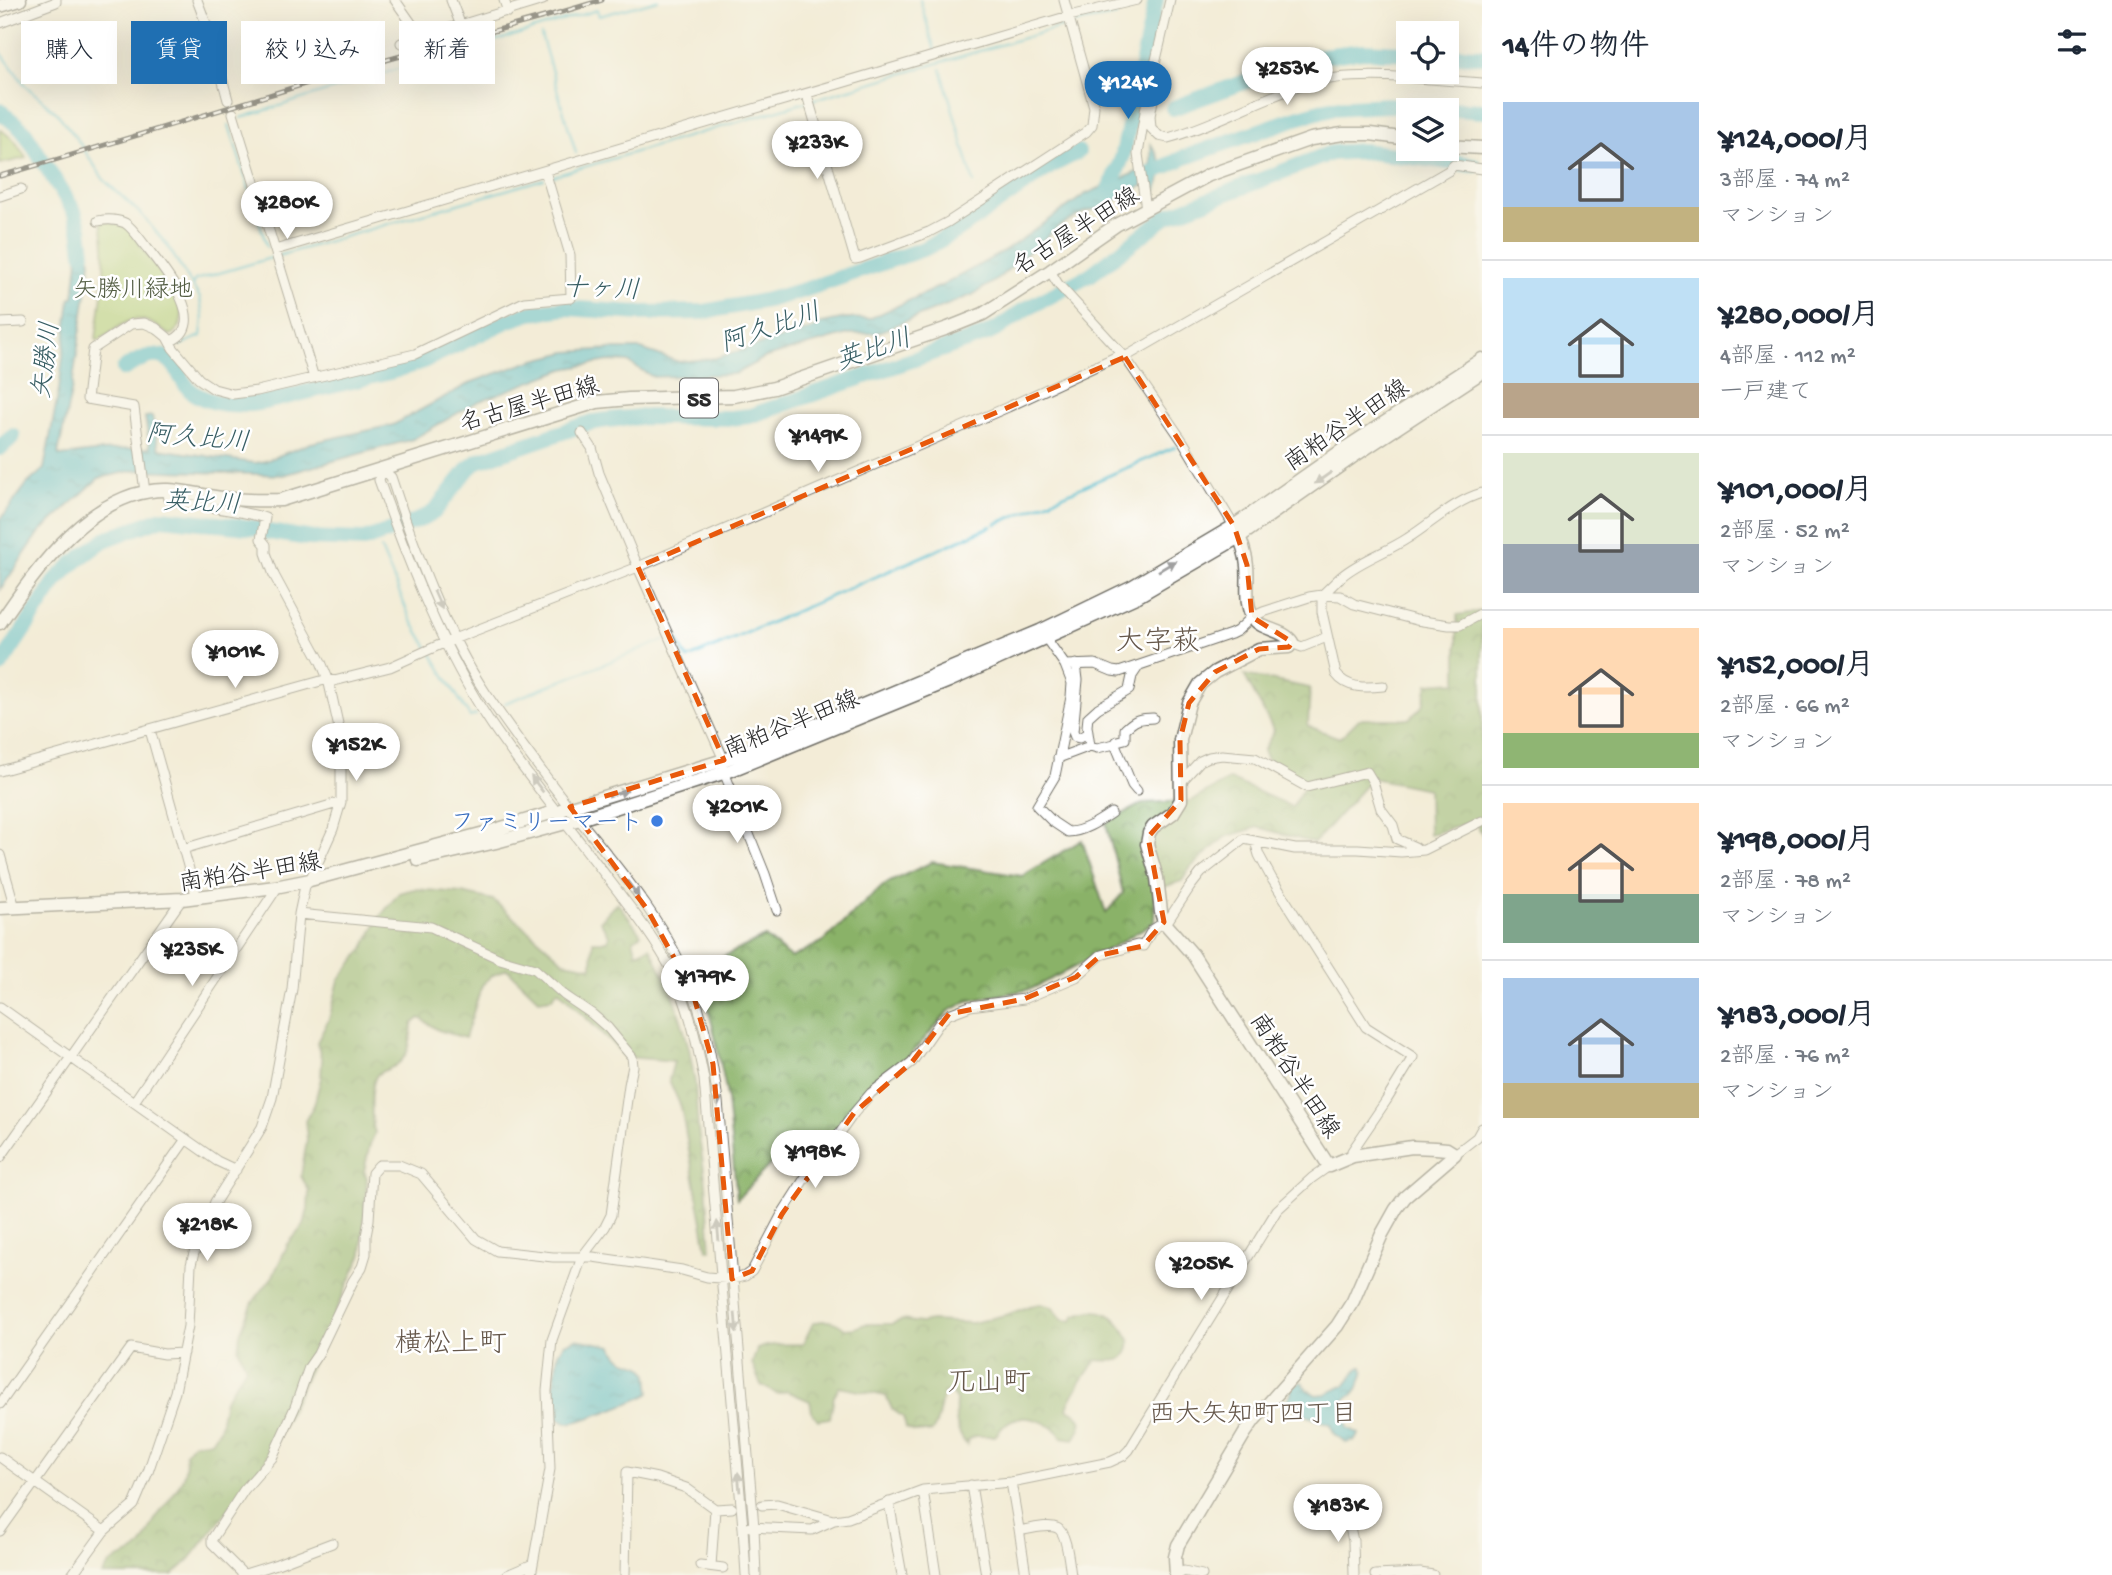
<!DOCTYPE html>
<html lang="ja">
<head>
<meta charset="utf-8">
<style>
  body { margin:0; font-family:"Gochi Hand","Klee One",sans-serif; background:#f6f6f7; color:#1f2937; height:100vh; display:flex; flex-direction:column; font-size:26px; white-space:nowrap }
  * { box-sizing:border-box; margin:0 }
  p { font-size:23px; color:#747a83 }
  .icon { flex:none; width:38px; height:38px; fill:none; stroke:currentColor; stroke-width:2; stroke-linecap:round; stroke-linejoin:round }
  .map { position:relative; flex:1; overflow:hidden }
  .side { display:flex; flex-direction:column; background:#fff; width:630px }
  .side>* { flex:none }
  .guide { position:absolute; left:21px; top:21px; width:665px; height:63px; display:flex; gap:14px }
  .controls { position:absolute; left:1396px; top:21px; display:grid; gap:14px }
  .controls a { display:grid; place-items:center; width:63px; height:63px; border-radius:0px; background:#fff; box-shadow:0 7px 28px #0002; font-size:35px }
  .price { position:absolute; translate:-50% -60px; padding:0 16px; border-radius:24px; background:#fff; color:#222; font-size:23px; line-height:46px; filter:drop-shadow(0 2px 4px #0008) }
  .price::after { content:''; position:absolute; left:50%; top:42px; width:21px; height:16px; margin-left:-10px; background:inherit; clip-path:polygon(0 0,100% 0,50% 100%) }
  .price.selected { background:#1f6fb2; color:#fff }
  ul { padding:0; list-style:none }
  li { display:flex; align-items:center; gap:21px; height:175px; padding:0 21px }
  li+li { border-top:2px solid #e0e1e3 }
  li span { display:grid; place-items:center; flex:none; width:196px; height:140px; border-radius:0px; color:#555 }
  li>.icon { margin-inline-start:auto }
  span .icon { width:84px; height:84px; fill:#fffc; stroke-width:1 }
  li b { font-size:30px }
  h2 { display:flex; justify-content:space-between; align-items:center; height:84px; padding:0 21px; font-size:30px }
  .pill { padding:0 24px; border-radius:0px; background:#fff; box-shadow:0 7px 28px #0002; font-size:24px; line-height:63px }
  .pill.selected { background:#1f6fb2; color:#fff }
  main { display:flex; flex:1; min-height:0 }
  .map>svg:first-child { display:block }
</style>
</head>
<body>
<main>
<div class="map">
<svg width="1482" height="1575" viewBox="0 0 1482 1575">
  <defs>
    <pattern id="forest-crowns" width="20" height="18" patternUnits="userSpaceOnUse" patternTransform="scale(1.75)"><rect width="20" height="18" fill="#8ab268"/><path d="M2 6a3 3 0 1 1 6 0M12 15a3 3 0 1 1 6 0" fill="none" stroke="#719156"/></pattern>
    <pattern id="water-ripples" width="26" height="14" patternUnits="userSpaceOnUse" patternTransform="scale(1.75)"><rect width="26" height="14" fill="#51bcce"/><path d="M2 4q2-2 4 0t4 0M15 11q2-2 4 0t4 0" fill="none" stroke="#4399a7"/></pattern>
  </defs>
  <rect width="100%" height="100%" fill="#fff"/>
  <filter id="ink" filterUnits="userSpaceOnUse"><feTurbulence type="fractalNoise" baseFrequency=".0143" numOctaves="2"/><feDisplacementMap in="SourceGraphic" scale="14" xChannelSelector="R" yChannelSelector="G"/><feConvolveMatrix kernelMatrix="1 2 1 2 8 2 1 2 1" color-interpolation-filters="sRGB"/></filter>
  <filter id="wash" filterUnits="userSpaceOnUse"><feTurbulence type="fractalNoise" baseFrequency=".00686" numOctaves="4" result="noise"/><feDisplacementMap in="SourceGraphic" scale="28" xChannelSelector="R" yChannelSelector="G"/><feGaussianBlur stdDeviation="1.57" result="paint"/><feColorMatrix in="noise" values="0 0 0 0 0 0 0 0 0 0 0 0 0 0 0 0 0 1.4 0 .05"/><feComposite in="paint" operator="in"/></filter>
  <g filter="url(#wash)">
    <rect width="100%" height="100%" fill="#f3ecd7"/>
    <!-- forest -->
    <path fill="url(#forest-crowns)" stroke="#5a6e4a" stroke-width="2" d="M1482 611V834L1474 821 1429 835 1428 789 1372 778 1314 843 1258 827 1225 837 1191 867 1182 881 1155 890 1154 922 1102 953 1031 989 968 1001 949 1011 905 1061 863 1093 801 1178 777 1157 737 1199 726 1090 713 1027 697 969 765 937 791 958 824 941 883 885 932 862 1022 876 1082 840 1106 913 1123 893 1106 823 1143 803 1191 801 1230 779 1292 807 1306 783 1269 764 1263 751 1274 731 1244 675 1310 688 1308 726 1340 738 1359 719H1409L1423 706 1428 684 1457 682V615Z
      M414 889 462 893 493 900 565 962 592 967 593 941H608L609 935 600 921 617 902 641 934 633 940 637 953 650 947 674 996 689 1048 695 1083 698 1130 706 1183 711 1250H707L681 1107 669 1080 674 1061 626 1057 558 990 552 998 539 1000 507 969 491 976 482 985 465 1038 438 1030 420 1018 412 1024C411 1041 410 1058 393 1067 388 1070 382 1070 378 1074 369 1082 371 1122 375 1133L370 1144 364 1171 367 1178 362 1254 291 1409 263 1465 190 1559 173 1575H102C105 1571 108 1565 112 1562 121 1556 134 1556 141 1546 147 1539 150 1529 154 1521 168 1498 190 1482 185 1453L193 1443 211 1441 219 1429 225 1400 246 1367 238 1348 240 1333 253 1302 273 1276 288 1244 304 1225 308 1209 309 1191 301 1176 307 1139 305 1121 314 1105 321 1078 322 1061 317 1042 329 1019 339 980 364 948 379 918 399 893Z
      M1040 1304 1052 1307 1063 1320 1072 1321 1074 1316C1102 1304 1116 1314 1130 1340 1128 1365 1116 1361 1096 1360 1087 1373 1071 1394 1067 1409 1086 1417 1084 1424 1074 1439L1062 1437C1051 1422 1023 1411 1007 1423 1003 1426 999 1432 995 1436H975L968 1440 967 1445C955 1431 955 1418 956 1400L950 1392H944C939 1405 940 1421 932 1432H915L906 1428 903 1417 892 1409 886 1396 839 1387 834 1396 830 1418 818 1420 812 1412 810 1401 787 1391 777 1394 761 1385 752 1364 757 1349C772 1343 787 1345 803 1344L813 1323C826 1319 835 1320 845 1329L855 1328 865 1324H892L902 1320 921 1323 931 1321 972 1323 1009 1314 1030 1306Z"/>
    <!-- green -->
    <path fill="#aecf77" stroke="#6c7d51" stroke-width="2" d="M0 129 15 141 26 158 0 164Z
      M107 221 128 228 176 295 182 315 180 326 173 334 169 335C136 308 130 320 98 341L96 339C101 300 109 261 101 223Z"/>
    <!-- water -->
    <path fill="url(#water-ripples)" stroke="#3e747c" stroke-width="2" d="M1151 144C1166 168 1164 170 1155 195L1152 182 1140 187 1106 206 1085 212 1059 226 995 281 972 295 876 333 849 334 766 357 735 374 653 377 628 362 609 361 564 369 477 402 413 439 283 475 136 470 99 478 40 532 0 590V520L27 484 44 469 59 389 70 299 74 297 81 229 91 261 72 387 58 454 60 456 111 450 150 448 145 417 152 416 159 449 255 463 265 461 311 443 393 425 472 382 531 361 567 352 611 349H641L679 362 716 358 812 329 822 323 846 318 869 319 943 285 1006 250 1086 194 1151 166Z
      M576 1339 612 1346C615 1351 618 1357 624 1360 633 1365 644 1362 648 1375 649 1381 649 1388 650 1393 644 1398 576 1424 568 1423 565 1422 561 1419 558 1418L552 1401 558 1353 564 1344Z
      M1360 1366H1362L1364 1370C1362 1378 1360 1387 1353 1394 1347 1399 1344 1399 1342 1408L1349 1416 1347 1427 1359 1434 1358 1437 1354 1441 1346 1443 1334 1433 1331 1424C1315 1420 1301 1414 1287 1405L1286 1401 1291 1394V1386L1302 1382 1307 1389 1316 1395 1326 1394 1346 1385Z"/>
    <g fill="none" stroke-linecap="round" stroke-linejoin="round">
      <!-- stream -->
      <path stroke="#51bcce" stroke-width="2.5" d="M920 0 935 51
        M1074 23 1116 16
        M541 35 576 153
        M0 51 25 85 57 113 77 139 104 180 142 215 167 245 200 298 203 319 201 336 180 345
        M941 69 974 183
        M812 100 1068 25
        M241 118 465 48 506 38 597 10 599 16 658 0
        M229 125 267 247
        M550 177 806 102
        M192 285 195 280 544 179
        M996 524 1175 447
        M381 549 410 618 470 717 476 715
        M676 636 687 659 992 526
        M505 703 665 640"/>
      <!-- river -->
      <path stroke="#51bcce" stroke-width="16" d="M1447 55 1482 56
        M1173 108 1313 57 1363 51 1409 53
        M0 111 24 131 74 211 80 229 83 253
        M1144 177 1183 158 1296 118 1331 108 1389 105 1482 111
        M1108 192 1122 158 1156 0
        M124 369C140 358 163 346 176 368 181 378 186 388 195 394 217 407 242 406 265 402L394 371 421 362 507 321 531 313 566 308 639 313 703 312 768 300 804 290 926 248 957 231 1051 166 1078 152
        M0 448 13 436
        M268 532 308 538 364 540 422 519 434 512 469 468 478 461 589 423 607 420 640 417 731 418 750 416 987 334 999 328 1024 310 1090 275 1167 216 1331 153 1364 151 1473 165
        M0 666 58 578 75 562 104 540 162 518 256 528"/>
    </g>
  </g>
  <g filter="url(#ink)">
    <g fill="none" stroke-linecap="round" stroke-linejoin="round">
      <!-- minor casing -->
      <g stroke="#716f67" stroke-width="11">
        <path id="minor" d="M197 0 210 34 228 100
          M395 0 421 37
          M451 0 461 26
          M504 0 508 12
          M0 23 56 2V0
          M401 43 543 0
          M1148 94 1154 95 1150 116 1151 128 1159 136 1168 138C1216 125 1259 98 1307 84 1355 69 1431 80 1482 83
          M807 95 855 259 860 258 929 232 948 222 1086 132 1092 125 1094 107 1064 0
          M233 113 314 378
          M0 196 21 189
          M1146 209 1138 154 1148 94 1170 0
          M98 221C107 219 116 219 125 223 134 229 140 240 147 248 162 267 211 324 171 341
          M275 250 1069 16 1137 0
          M1050 271 1058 284 1125 357 1184 443 1234 526
          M0 323 23 322
          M1125 357 1448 171 1454 165 1482 169
          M582 433 592 448 599 473 638 567 724 760
          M145 492 134 407 87 399 93 349 131 324 144 323 156 328 167 337 173 348 199 379 214 389 233 394 257 391 415 354 524 302 571 298 570 255 545 171
          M1043 634 1065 665 1095 664 1112 671 1119 672 1231 634 1237 631 1252 617 1263 612 1309 597 1322 595 1340 596 1354 604 1416 620 1449 625H1460L1482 613
          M1291 643 1302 647 1327 637
          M1076 664 1078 680 1073 732 1075 737 1079 738 1088 733
          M1065 665 1072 683 1071 697 1055 776 1037 806 1053 822 1068 832C1083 832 1099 821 1111 813
          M1383 686C1366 688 1347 689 1336 674L1322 612V595C1329 589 1335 582 1342 576 1361 560 1387 552 1408 538 1432 523 1454 501 1482 493
          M150 730 197 898
          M1115 744 1097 748 1090 746 1087 726 1088 717 1098 708 1129 690 1132 676 1138 667
          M1058 758 1090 746
          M0 771 328 679 334 681 390 667 446 642 638 567 1008 407 1122 354
          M724 772 765 874 777 910
          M1181 782 1200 761 1209 757 1222 755 1255 758 1307 787 1367 772 1373 782 1381 809 1393 825 1397 839 1415 847 1418 850
          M1137 791 1132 785 1115 744 1117 741 1125 739V729C1137 718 1139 719 1153 718
          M1255 841 1259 855 1272 879 1366 1027 1413 1057 1386 1101 1352 1151 1353 1156
          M183 849 341 802
          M0 855 15 908
          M299 914 431 927 500 959 535 969 564 995 592 1014 608 1028 632 1057 633 1066 629 1085 611 1215 605 1227 582 1257 552 1340 547 1391 550 1469 531 1575
          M0 1007 180 1135 217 1161 236 1170
          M134 1102 275 891
          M1455 1154 1477 1137 1482 1128
          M0 1158 182 899
          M0 1404 186 1139
          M0 1457 104 1531
          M1011 1482 1019 1529 1023 1530C1032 1529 1048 1524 1057 1528 1067 1532 1069 1564 1071 1575
          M971 1485 986 1575
          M923 1490 936 1575
          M889 1502 902 1575
          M762 1505 777 1504 833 1520
          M1346 1509 1353 1541 1354 1575
          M750 1527 812 1530 834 1520 848 1518 923 1490 1011 1482 1110 1462 1123 1456 1129 1450 1277 1210 1312 1178 1329 1166
          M1019 1529 1026 1575
          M0 1531 131 1348 164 1354 183 1353
          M700 1565 723 1568
          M711 1566 715 1509
          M72 1575 104 1531 134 1505 148 1472 175 1392 188 1326 191 1265 194 1253 215 1202 251 1145 262 1127 272 1098 292 989 299 914 305 886 310 880 333 829 341 802V737L328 679 321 662 274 575 266 553V545L261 539 265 518C234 508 201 508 169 499L167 490
          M242 1575 277 1564 332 1543
          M244 1575 212 1543V1539L244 1490 272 1458 295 1407 309 1367 318 1354 353 1281 362 1267 366 1254V1236L369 1220 372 1173 379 1165H399L421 1174 476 1239 497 1251 553 1257H593L682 1270 707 1277 732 1279 745 1276 752 1271 782 1214 805 1178 818 1164 854 1113 871 1093 912 1062 940 1022 949 1014 970 1006 1024 999 1076 977 1101 955 1137 945 1143 946 1152 930 1169 919 1190 887 1201 873 1244 839 1295 849H1358L1401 852 1424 850 1482 821
          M507 1575 533 1564
          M625 1575 627 1472 657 1478 686 1488 715 1509 732 1508
          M746 1575 743 1528 704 1079C697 1043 689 1006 673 973 656 940 633 911 610 881 571 829 529 779 492 725 442 650 409 564 379 480L382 469 391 477C415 550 444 631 487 695 513 733 541 771 569 807 615 864 667 923 693 992 706 1027 713 1063 718 1101L754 1527 756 1575
          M1177 1575 1184 1571 1202 1575
          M1375 1575 1420 1573 1433 1575"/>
      </g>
      <!-- major casing -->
      <g stroke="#716f67" stroke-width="15">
        <path id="major" d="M0 6 20 0
          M1447 146 1482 148
          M0 623C37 568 94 487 169 490 187 491 205 496 222 498 242 500 261 501 281 500L597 402 629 399 734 396 774 388 948 328 983 314 1050 271 1116 225 1209 175 1311 139 1343 134H1370L1409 139
          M418 860 496 842 580 819 729 771 949 681 1138 596 1239 537 1351 458 1482 372
          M0 908 182 899 275 887 310 880 492 831 724 760 827 720 1040 631 1133 586 1234 526 1344 449 1482 359
          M1176 1575 1175 1557 1178 1545 1245 1433 1254 1420 1337 1326 1353 1301 1382 1234 1396 1209 1405 1197 1455 1154 1447 1149 1436 1148 1412 1147 1353 1156 1329 1166 1193 955 1164 922 1161 912 1157 878 1147 844 1149 833 1153 827 1173 813 1181 800 1180 740 1189 703 1200 684 1215 672 1259 649 1289 647 1292 642C1282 628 1260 631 1252 616 1244 600 1249 583 1247 566 1246 554 1241 540 1236 529"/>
      </g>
      <!-- minor -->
      <use href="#minor" stroke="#fff" stroke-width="9"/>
      <!-- major -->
      <use href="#major" stroke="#fff" stroke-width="12"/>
      <!-- rail casing -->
      <g stroke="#2b2b2b" stroke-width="5">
        <path id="rail" d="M0 176C111 144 220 110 331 76 420 49 512 28 602 0"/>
      </g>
      <!-- rail -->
      <use href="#rail" stroke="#fff" stroke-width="2.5" stroke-dasharray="8" stroke-linecap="butt"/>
    </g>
    <!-- one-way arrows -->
    <defs><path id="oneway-solid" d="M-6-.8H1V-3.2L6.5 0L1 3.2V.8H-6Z" transform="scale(1.75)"/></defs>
    <g fill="#a0a0a0">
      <use href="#oneway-solid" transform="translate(1323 478) rotate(145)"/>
      <use href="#oneway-solid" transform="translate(1167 566) rotate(-31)"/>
      <use href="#oneway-solid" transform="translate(438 600) rotate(66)"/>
      <use href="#oneway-solid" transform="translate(537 784) rotate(-127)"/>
      <use href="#oneway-solid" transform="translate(618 793) rotate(-17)"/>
      <use href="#oneway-solid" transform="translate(633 889) rotate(54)"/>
      <use href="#oneway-solid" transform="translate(717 1097) rotate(84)"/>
      <use href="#oneway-solid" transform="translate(718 1231) rotate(-95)"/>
      <use href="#oneway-solid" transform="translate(736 1323) rotate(85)"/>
      <use href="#oneway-solid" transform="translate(739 1482) rotate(-95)"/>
    </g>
  </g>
  <!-- marked area -->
  <path d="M0 0H1482V1575H0ZM1125 357 1234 526 1247 565 1252 617 1292 642 1289 647 1259 649 1215 672 1189 703 1180 740 1181 800 1148 837 1164 922 1143 946 1101 955 1076 977 1024 999 949 1014 912 1062 854 1113 782 1214 752 1271 732 1279 713 1064 692 990 647 909 570 807 724 760 638 567Z" fill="#f3ecd7" fill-opacity=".55" fill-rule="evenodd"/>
  <path fill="none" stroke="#e8590c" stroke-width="5" stroke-dasharray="14 9" stroke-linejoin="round" d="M1125 357 1234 526 1247 565 1252 617 1292 642 1289 647 1259 649 1215 672 1189 703 1180 740 1181 800 1148 837 1164 922 1143 946 1101 955 1076 977 1024 999 949 1014 912 1062 854 1113 782 1214 752 1271 732 1279 713 1064 692 990 647 909 570 807 724 760 638 567Z"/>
  <!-- markers -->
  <circle fill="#3f7fe0" stroke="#fff" stroke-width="2.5" cx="657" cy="821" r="7"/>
  <g text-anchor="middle" stroke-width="5" stroke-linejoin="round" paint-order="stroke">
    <!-- shield labels -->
    <rect fill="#fff" stroke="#6b6b6b" stroke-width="2" x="680" y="378.5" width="38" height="39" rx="5"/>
    <g font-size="23" font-weight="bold" fill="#2b2b2b">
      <text x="699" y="406">55</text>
    </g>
    <!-- street labels -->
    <g font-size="24" fill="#2b2b2b" stroke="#fff">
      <text transform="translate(1075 230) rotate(-32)" y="8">名古屋半田線</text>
      <text transform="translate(529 403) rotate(-16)" y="8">名古屋半田線</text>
      <text transform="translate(1346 424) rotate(-34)" y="8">南粕谷半田線</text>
      <text transform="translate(791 723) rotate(-22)" y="8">南粕谷半田線</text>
      <text transform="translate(250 871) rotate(-9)" y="8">南粕谷半田線</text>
      <text transform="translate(1296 1075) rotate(57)" y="8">南粕谷半田線</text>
    </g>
    <!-- park labels -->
    <g font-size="24" fill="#525c42" stroke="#fff">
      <text x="133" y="296">矢勝川緑地</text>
    </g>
    <!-- shop labels -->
    <g font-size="24" fill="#366cbe" stroke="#fff" text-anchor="end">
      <text x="643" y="829">ファミリーマート</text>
    </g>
    <!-- water labels -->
    <g font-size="26" font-style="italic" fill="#385e64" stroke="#fff">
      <text transform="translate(601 287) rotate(2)" y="9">十ヶ川</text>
      <text transform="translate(770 326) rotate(-19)" y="9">阿久比川</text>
      <text transform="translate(873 348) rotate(-19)" y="9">英比川</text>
      <text transform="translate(44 360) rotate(-83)" y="9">矢勝川</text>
      <text transform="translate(198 436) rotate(5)" y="9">阿久比川</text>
      <text transform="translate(202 501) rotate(3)" y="9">英比川</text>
    </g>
    <!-- neighbourhood labels -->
    <g font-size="26" fill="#65574a" stroke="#fff">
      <text x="1253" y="1421">西大矢知町四丁目</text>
    </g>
    <!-- quarter labels -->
    <g font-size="28" fill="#65574a" stroke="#fff">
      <text x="1158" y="649">大字萩</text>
      <text x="451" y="1351">横松上町</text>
      <text x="989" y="1390">兀山町</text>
    </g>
  </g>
</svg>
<div class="controls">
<a><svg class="icon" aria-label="locate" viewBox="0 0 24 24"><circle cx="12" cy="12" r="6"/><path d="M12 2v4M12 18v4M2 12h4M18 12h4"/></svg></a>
<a><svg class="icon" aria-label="layers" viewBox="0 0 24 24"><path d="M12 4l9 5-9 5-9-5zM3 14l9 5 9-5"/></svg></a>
</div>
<b class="price" style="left:1287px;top:107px">¥253K</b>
<b class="price selected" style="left:1128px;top:121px">¥124K</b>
<b class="price" style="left:817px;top:181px">¥233K</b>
<b class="price" style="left:287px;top:241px">¥280K</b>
<b class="price" style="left:818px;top:474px">¥149K</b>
<b class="price" style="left:235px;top:690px">¥101K</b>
<b class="price" style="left:356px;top:783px">¥152K</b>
<b class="price" style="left:737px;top:845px">¥201K</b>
<b class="price" style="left:192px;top:988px">¥235K</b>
<b class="price" style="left:705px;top:1015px">¥179K</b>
<b class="price" style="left:815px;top:1190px">¥198K</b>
<b class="price" style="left:207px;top:1263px">¥218K</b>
<b class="price" style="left:1201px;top:1302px">¥205K</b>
<b class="price" style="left:1338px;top:1544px">¥183K</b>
<div class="guide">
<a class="pill">購入</a>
<a class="pill selected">賃貸</a>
<a class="pill">絞り込み</a>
<a class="pill">新着</a>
</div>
</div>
<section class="side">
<h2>14件の物件<svg class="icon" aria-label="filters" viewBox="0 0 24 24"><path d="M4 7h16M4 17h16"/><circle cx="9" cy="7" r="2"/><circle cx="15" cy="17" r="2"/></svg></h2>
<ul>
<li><span style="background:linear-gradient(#a9c7e8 75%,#c2b280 0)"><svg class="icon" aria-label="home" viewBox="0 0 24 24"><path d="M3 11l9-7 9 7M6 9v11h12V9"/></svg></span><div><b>¥124,000/月</b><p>3部屋 · 74 m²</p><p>マンション</p></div></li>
<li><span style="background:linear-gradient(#bfe0f5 75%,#b9a48a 0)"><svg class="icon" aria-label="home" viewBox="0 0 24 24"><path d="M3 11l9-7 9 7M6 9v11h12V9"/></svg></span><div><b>¥280,000/月</b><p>4部屋 · 112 m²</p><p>一戸建て</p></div></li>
<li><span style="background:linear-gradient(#dfe7d0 65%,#9aa5b1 0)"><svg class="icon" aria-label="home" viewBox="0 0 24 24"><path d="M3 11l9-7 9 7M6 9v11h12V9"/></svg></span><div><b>¥101,000/月</b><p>2部屋 · 52 m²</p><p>マンション</p></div></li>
<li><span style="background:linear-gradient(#ffd9b3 75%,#8fb573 0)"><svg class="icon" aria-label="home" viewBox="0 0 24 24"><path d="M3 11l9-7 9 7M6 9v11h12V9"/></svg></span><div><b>¥152,000/月</b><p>2部屋 · 66 m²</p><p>マンション</p></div></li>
<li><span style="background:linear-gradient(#ffd9b3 65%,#7fa58c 0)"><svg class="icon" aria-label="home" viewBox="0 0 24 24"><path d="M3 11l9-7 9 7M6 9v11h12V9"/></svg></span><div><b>¥198,000/月</b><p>2部屋 · 78 m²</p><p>マンション</p></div></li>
<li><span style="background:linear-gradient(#a9c7e8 75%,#c2b280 0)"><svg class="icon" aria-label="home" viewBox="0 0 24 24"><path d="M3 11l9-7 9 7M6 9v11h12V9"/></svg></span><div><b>¥183,000/月</b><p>2部屋 · 76 m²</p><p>マンション</p></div></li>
</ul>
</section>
</main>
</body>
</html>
